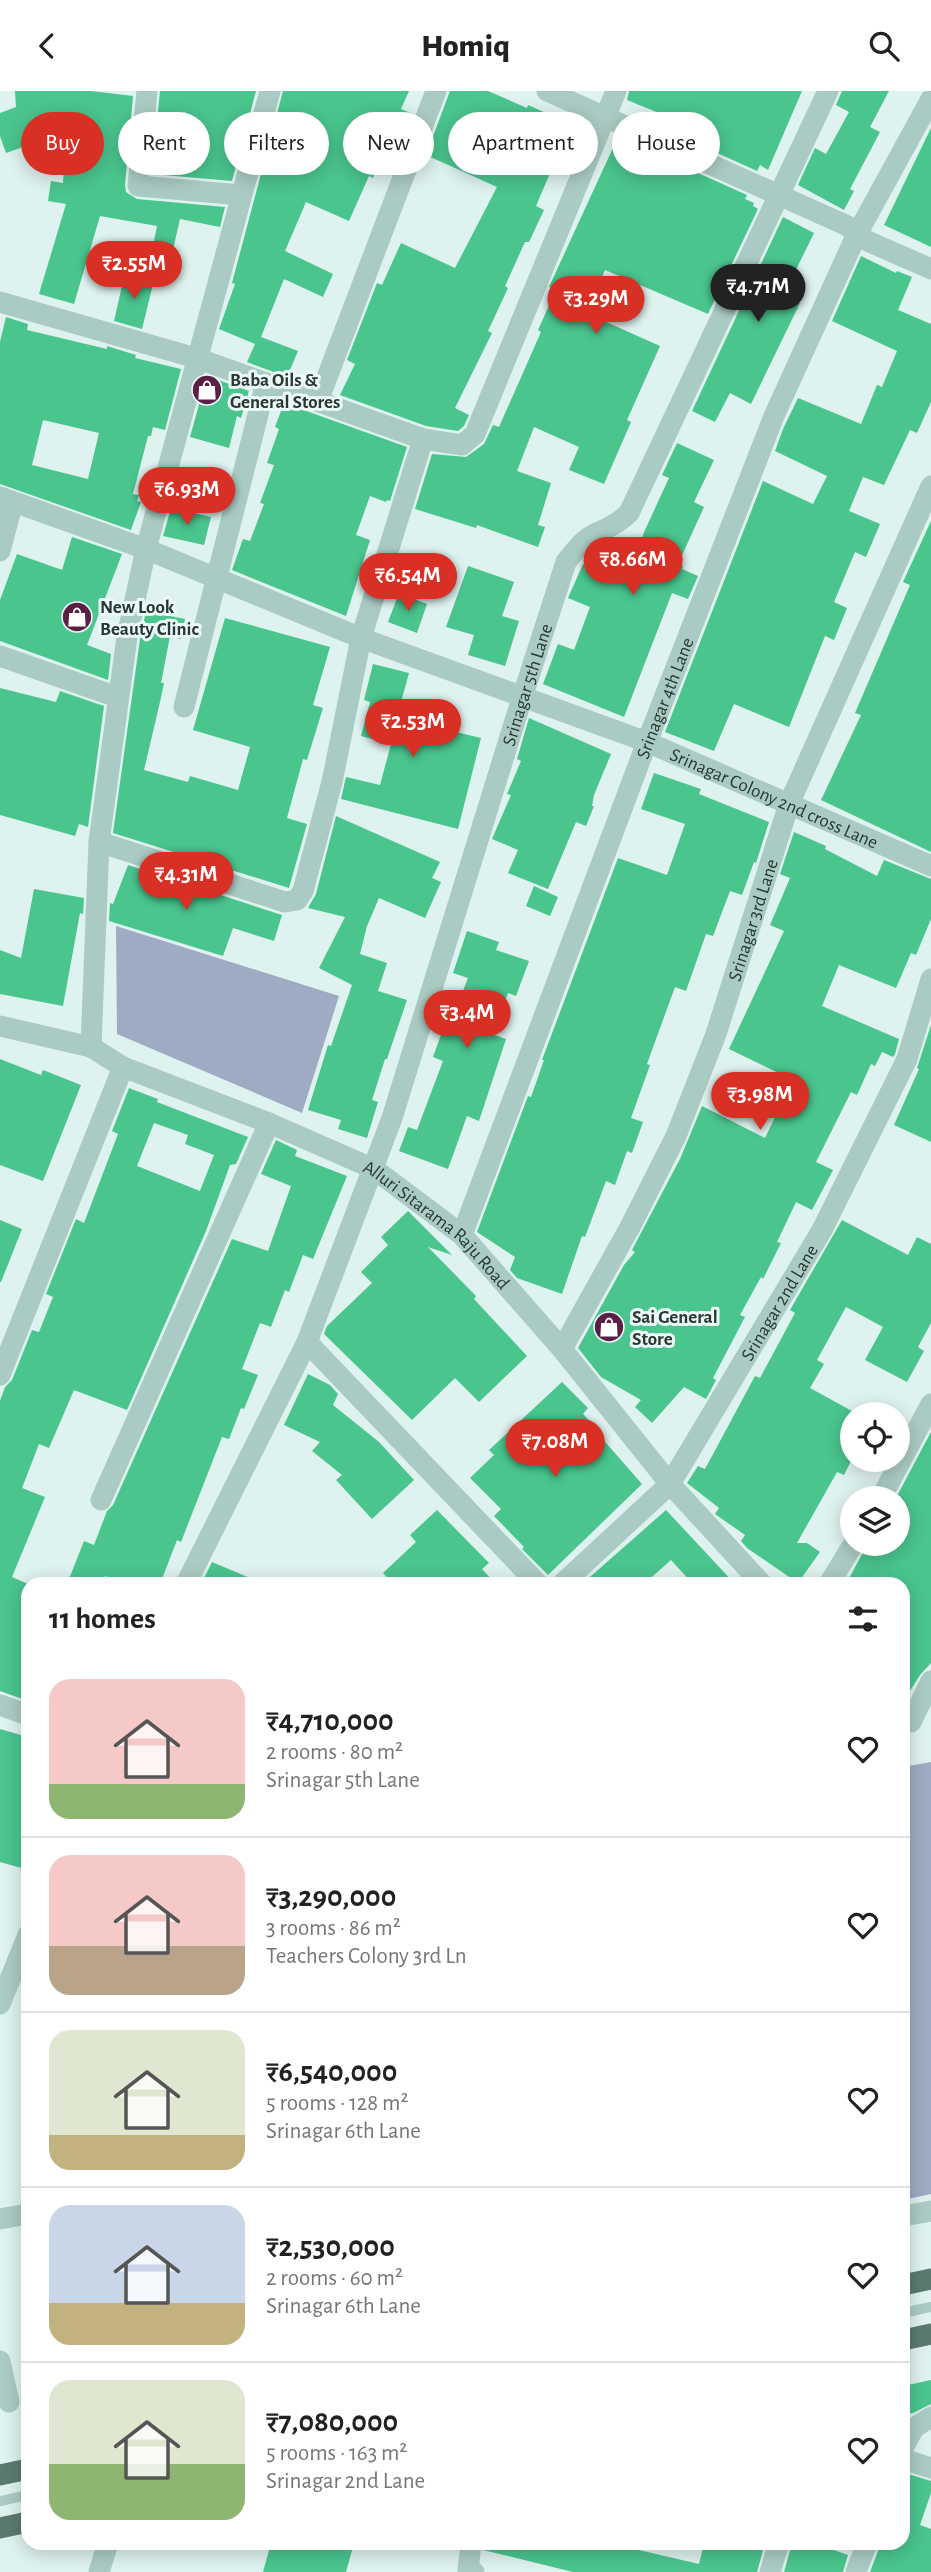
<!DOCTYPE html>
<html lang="en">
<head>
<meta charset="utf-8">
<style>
  body { margin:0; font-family:"Alegreya Sans",sans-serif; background:#f6f6f6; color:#222; height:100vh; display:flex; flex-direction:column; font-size:26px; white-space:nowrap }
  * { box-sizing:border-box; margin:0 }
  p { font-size:23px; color:#767676 }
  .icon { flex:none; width:38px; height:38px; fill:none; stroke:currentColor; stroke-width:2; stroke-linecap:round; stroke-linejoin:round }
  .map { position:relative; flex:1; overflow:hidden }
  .side { position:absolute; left:21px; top:1486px; width:889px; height:973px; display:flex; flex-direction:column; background:#fff; border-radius:21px; box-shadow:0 4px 18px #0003 }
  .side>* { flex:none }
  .guide { position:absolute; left:21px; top:21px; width:889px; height:63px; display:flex; gap:14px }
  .fabs { position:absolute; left:840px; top:1311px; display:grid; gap:14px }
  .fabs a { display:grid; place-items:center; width:70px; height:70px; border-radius:50%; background:#fff; box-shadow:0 4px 18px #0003; font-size:35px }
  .price { position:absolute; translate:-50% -60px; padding:0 16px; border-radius:24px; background:#d93025; color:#fff; font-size:23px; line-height:46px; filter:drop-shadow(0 2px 4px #0008) }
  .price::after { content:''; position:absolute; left:50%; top:42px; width:21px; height:16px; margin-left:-10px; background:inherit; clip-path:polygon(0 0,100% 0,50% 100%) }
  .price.selected { background:#222; color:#fff }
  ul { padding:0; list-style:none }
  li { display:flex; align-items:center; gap:21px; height:175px; padding:0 28px }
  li+li { border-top:2px solid #e0e0e0 }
  li span { display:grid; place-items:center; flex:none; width:196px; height:140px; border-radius:21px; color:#555 }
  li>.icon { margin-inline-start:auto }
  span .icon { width:84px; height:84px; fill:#fffc; stroke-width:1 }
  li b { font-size:30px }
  h2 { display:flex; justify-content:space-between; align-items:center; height:84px; padding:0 28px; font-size:30px }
  .tag { padding:0 24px; border-radius:32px; background:#fff; box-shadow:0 4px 18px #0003; font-size:24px; line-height:63px }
  .tag.selected { background:#d93025; color:#fff }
  header { display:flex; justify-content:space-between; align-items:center; height:91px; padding:0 28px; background:#fff; font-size:32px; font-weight:800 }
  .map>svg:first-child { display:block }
</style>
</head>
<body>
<header><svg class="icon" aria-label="back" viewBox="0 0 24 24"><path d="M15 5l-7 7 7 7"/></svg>Homiq<svg class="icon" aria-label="search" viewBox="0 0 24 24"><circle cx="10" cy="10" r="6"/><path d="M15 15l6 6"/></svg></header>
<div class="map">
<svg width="931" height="2481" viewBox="0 0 931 2481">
  <rect width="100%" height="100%" fill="#def2ef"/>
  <!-- green -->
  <path fill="#9eabc2" d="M116 835 339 905 302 1022 117 943Z
    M931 1671V2103L903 2109V1676Z"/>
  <!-- building -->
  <path fill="#4ac58e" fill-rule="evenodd" d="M15 0H91L133 5 125 94 126 101 137 108 225 116 220 136 180 128 167 185 148 180 157 135 100 125 74 213 39 203 66 113 48 110 51 90 63 92 66 41 6 62 0 45V22L16 16Z
    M160 0H256L232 90 152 83Z
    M283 0H409L401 18 413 23 402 53 395 50 389 62 386 61 373 87 369 85 349 130 306 111 285 160 333 183 323 206 284 188 261 246 298 260 287 286 247 271 255 253 219 238 235 193 232 192Z
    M450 0H488L527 17 528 14 571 33 536 115 544 119 529 151H525L505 195 508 197 488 240 492 242 455 317 469 324 464 335 458 340 426 335 340 304 355 273 347 269 377 192 382 194 401 152 455 177 497 96 426 64Z
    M629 0H802L768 79 760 74 757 80 675 43 681 31 627 9Z
    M842 0H889L870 36 880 41 850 98 854 100 844 119 798 94 815 57 826 63 849 21 836 14Z
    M931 37V156L884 134Z
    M618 46 747 104 745 108 754 112 753 115 758 118 708 223 605 179 588 218 606 226 604 230 660 255 627 329 631 331 604 393 569 379 579 356 534 336 517 380 551 392 538 434 545 436 538 456 477 434 476 437 415 418 432 363 466 366 484 353 493 334 499 336 541 241 538 239 556 199 549 196Z
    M783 126 814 142 793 185 804 191 794 209 800 212 751 313 730 302 715 331 692 320Z
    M861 165 896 182 897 180 912 186 898 219 931 233V311L917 342 910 339 884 394 863 386 849 420 880 433 866 466 855 461 834 511 847 517 834 549 825 545 789 636 734 613 714 660 665 641 763 390 813 413 827 385 775 360 783 338 798 307 861 333 877 294 882 296 897 260 832 230Z
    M125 182 154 189 142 238 114 230Z
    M6 226 28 233 27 239 107 258V255L136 264 135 267 181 278 165 339 153 336 151 345H148L133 403 139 404 137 410 141 411 131 439 0 393V251ZM43 329 99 342 88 388 32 374Z
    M207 285 249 300 241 327 237 325 229 357 190 346Z
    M284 312 407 356 390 410 387 409 386 411 370 405 356 444 370 449 346 525 232 479 243 448 250 450 264 413 260 412 274 374 267 372 279 338 275 336Z
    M677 352 714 369 694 411 704 416 678 473 683 475 682 478 698 485 688 508 672 502 624 626 543 593 558 553 574 559 590 516 568 507 583 473 625 491 645 439 669 387 662 384Z
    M171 417 211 426 204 454 163 445Z
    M931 430V761L821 709 861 624 855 622 910 494 903 491Z
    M72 446 122 463 87 554 111 563 108 589 0 550V509L17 463 62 479Z
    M468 475 514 491 502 525 519 530 505 575 468 564 474 544 446 536Z
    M399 502 427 513 417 542 388 531Z
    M146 520 185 528 181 548 170 545 161 592H164L160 611 144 679 188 691 190 685 238 699 250 656 193 639 225 527 330 556 313 614 323 617 307 669 303 668 287 727 307 733 289 797 113 742 140 548Z
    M373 573 409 582 398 622 424 629 423 633 481 647 458 738 341 708 346 686 380 694 391 653 361 645 370 611 364 609Z
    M0 597 56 611 60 600 104 615 88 736 79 733 75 745 0 724Z
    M529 627 611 663 594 704 592 715H594L586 735 576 731 548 798 508 782 518 759 492 748 511 704 507 703 521 670 517 668Z
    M654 682 701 698 699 703 769 731 756 772 754 771 742 804 730 800 713 845 706 843 686 900 675 896 647 973 650 974 631 1027 643 1031 632 1062 627 1060 615 1094 606 1090 585 1146 582 1145 562 1203 517 1187 510 1179 515 1166 477 1141 528 1005 531 1006 544 969H542L618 767 667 784 685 733 641 718Z
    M336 725 440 771 432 787 441 791 425 827 379 807 367 835 360 863 387 872 378 900 407 909 387 968H385L372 1009 378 1011 367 1047 338 1038 341 1029 308 1019 328 954 331 955 352 894 319 877 345 826 308 817 316 803Z
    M794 741 826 755 825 758 877 785 884 769 931 788V828L916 864 911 862 896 897 839 874 822 915 899 948 895 963 893 966 882 961 875 975 871 973 857 1004 851 1001 816 1071 833 1079 812 1119 796 1111 777 1151 781 1152 763 1188 761 1186 740 1224 745 1226 713 1287 716 1289 706 1308 684 1296 652 1332 635 1316 641 1309 601 1286 578 1257 624 1174 635 1161 632 1159 680 1068 702 1015 765 1047 793 989 729 958 784 840 770 834 790 787 780 783Z
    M128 774 282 824 274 850 233 837 223 865 109 830 110 812 113 813Z
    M534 795 558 806 550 825 526 815Z
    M34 798 84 807 83 823 80 822 63 915 0 903V859L21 867Z
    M467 840 499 851 496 859 529 870 516 905 508 902 492 943 506 948 479 1030 467 1025 448 1078 399 1060 408 1036 417 1039 443 970 433 966 447 927 452 928 468 887 453 882Z
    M931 934V1051L894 1034 919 978 917 977Z
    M0 968 41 984 43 979 81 994 43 1090 0 1074Z
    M129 997 158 1008 157 1011 248 1046 236 1073 230 1074 206 1140 127 1319 74 1299 49 1357 39 1353 22 1397 45 1406 12 1486 28 1493V1610L0 1600V1310L5 1296 12 1289 32 1239 39 1241 53 1206 46 1203 76 1128 84 1132 118 1043 112 1040ZM154 1032 188 1044 185 1053 214 1064 200 1100 137 1075Z
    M276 1049 297 1059 295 1065 347 1085 313 1168 303 1164 289 1201 285 1199 271 1236 260 1232 242 1278 258 1284 244 1318 241 1317 229 1348 222 1346 181 1451 177 1449 160 1493H126L105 1485 102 1493H67L84 1450 94 1454 107 1420 113 1414 232 1148 268 1160 291 1095 261 1083Z
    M408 1120 452 1164 428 1156 476 1205 474 1208 527 1265 479 1311 455 1287 412 1329 324 1243 327 1235 372 1192 361 1181 388 1154 381 1146Z
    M0 1129 22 1138 1 1191H0Z
    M842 1129 908 1164 917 1146 931 1153V1232L918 1256 924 1260 907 1291 865 1269 883 1236 846 1216 817 1269 824 1273 810 1297 852 1320V1339L846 1351 852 1354V1368L844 1384 837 1381 797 1452H807L820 1461 798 1492 747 1457 741 1450 745 1444 715 1423 719 1417 687 1392 698 1375 705 1378 755 1285 760 1287 795 1222 790 1219Z
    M308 1283 330 1294 338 1303 333 1314 379 1351 414 1389 372 1428 336 1389 342 1384 312 1360 320 1351 284 1334Z
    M562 1291 588 1317 583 1323 594 1334 592 1336 642 1393 548 1484 522 1458 524 1456 494 1425 501 1418 470 1387 494 1364 489 1359Z
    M931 1341V1572L920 1584 903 1611V1493H846L868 1452H898L897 1405Z
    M437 1419 489 1472 482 1478 496 1493H393L383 1482 416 1451 410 1444Z
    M666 1419 735 1493H693L671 1469 644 1493H582Z
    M212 1471 264 1493H201Z
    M0 1638 28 1646V1768L25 1778 0 1771Z
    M931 2289V2313L913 2322 903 2324V2295Z
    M908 2383 931 2390V2402L920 2434 931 2438V2481H870L881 2452H903V2397Z
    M271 2452H354L346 2481H263Z
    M484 2452H609L699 2473 704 2452H765L757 2481H573L483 2459Z
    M792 2452H814L848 2464 843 2481H784Z"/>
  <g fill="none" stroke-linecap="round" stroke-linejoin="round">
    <!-- lane -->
    <path stroke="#aacbc3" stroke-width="10" d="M903 2222 931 2216
      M0 2410 28 2404"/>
    <!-- street -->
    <g stroke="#aacbc3" stroke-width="21">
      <path d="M147 0 138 95 241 104"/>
      <path d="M547 0 850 136 856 145 931 178"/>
      <path d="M0 211 196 267 423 348 462 354 475 343 616 0"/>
      <path d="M318 310 436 0"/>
      <path id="s1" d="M0 406 146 458 361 547 647 651 931 775"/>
      <path d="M0 460 13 411"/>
      <path d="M0 565 117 606"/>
      <path d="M184 616 266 292"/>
      <path d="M99 751 285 811 297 809 303 800 332 691 361 547 423 348"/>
      <path id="s2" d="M0 935 91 956 123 976 269 1032 374 1078 462 1144 562 1258 670 1393 762 1493"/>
      <path d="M91 956 99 751 127 546 146 458 270 0"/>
      <path id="s3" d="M462 1144 647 651 774 325 856 145 931 8"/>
      <path d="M307 1251 538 1493"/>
      <path id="s4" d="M562 1258 630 1136 676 1045 716 943 789 713 931 395"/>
      <path d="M0 1284 123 976"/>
      <path d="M881 1407 931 1313"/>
      <path d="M101 1409 269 1032"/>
      <path id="s5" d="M186 1493 307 1251 392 1027 522 607 566 471C575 460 582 449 595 443 609 436 616 434 629 422L828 0"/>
      <path id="s6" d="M562 1493 670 1393 822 1139 907 968 931 888"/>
      <path d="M829 1493 854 1452"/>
      <path d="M0 1614 28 1624"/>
      <path d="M903 1624 911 1631 931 1590"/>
      <path d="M0 1913 28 1844"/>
      <path d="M903 2125 931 2120"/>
      <path d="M0 2128 28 2123"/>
      <path d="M0 2270 9 2311"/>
      <path d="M903 2357 914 2337 931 2326"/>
      <path d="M903 2368 931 2377"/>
      <path d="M471 2452 468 2480 474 2481"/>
      <path d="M99 2481 108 2452"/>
      <path d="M770 2481 779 2452"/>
      <path d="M856 2481 867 2452"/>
    </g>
    <!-- primary -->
    <path stroke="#5b7a6f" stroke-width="21" d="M903 2194 931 2188
      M903 2249 931 2243
      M0 2384 28 2378
      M0 2437 28 2431"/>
  </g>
  <!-- icons -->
  <defs>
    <g id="shop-disc" transform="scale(1.575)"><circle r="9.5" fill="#5a1f44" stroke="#ebfaf8"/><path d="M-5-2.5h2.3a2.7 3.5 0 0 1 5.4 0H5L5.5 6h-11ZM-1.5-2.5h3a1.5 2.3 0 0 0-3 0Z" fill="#fff"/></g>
  </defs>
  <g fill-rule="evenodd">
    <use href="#shop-disc" x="207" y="299"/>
    <use href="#shop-disc" x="77" y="526"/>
    <use href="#shop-disc" x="609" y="1236"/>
  </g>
  <g text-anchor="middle" stroke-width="6" stroke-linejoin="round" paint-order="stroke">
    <!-- poi labels -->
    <g font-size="19" font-weight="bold" fill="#293833" stroke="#ebfaf8" text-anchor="start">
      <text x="230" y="295">Baba Oils &amp;<tspan x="230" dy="22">General Stores</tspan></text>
      <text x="100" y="522">New Look<tspan x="100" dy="22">Beauty Clinic</tspan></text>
      <text x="632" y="1232">Sai General<tspan x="632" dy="22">Store</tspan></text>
    </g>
    <!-- street labels -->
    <g font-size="19" fill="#293833" stroke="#ebfaf8">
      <text dy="7" stroke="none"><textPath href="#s5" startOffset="964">Srinagar 5th Lane</textPath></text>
      <text dy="7" stroke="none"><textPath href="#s3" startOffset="574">Srinagar 4th Lane</textPath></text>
      <text dy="7" stroke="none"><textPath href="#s1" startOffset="831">Srinagar Colony 2nd cross Lane</textPath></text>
      <text dy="7" stroke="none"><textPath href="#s4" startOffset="471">Srinagar 3rd Lane</textPath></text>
      <text dy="7" stroke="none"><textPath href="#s2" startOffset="486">Alluri Sitarama Raju Road</textPath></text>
      <text dy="7" stroke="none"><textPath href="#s6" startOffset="359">Srinagar 2nd Lane</textPath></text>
    </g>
  </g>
</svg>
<div class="fabs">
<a><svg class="icon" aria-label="locate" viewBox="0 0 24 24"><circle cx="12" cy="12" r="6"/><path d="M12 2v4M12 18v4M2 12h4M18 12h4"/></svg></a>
<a><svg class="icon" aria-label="layers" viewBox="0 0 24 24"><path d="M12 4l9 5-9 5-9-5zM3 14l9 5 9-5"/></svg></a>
</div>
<b class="price" style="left:134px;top:210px">₹2.55M</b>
<b class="price selected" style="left:758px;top:233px">₹4.71M</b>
<b class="price" style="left:596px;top:245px">₹3.29M</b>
<b class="price" style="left:187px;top:436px">₹6.93M</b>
<b class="price" style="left:633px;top:506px">₹8.66M</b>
<b class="price" style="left:408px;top:522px">₹6.54M</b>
<b class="price" style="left:413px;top:668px">₹2.53M</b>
<b class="price" style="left:186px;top:821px">₹4.31M</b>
<b class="price" style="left:467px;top:959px">₹3.4M</b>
<b class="price" style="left:760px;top:1041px">₹3.98M</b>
<b class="price" style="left:555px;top:1388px">₹7.08M</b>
<div class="guide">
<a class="tag selected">Buy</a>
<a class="tag">Rent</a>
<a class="tag">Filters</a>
<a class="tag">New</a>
<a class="tag">Apartment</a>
<a class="tag">House</a>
</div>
<section class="side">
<h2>11 homes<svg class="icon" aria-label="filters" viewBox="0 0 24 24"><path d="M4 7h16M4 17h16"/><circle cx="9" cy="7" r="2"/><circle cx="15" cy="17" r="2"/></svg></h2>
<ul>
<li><span style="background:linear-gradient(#f6c9c9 75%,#8fb573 0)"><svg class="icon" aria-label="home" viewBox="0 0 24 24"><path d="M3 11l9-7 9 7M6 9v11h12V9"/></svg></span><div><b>₹4,710,000</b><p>2 rooms · 80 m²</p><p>Srinagar 5th Lane</p></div><svg class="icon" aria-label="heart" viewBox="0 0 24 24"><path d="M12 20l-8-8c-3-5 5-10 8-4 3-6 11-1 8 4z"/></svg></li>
<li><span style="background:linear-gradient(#f6c9c9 65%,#b9a48a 0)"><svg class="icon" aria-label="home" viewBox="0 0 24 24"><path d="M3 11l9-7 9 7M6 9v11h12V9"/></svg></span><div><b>₹3,290,000</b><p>3 rooms · 86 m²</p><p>Teachers Colony 3rd Ln</p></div><svg class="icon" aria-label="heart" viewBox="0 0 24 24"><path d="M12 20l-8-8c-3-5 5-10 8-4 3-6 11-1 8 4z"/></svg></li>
<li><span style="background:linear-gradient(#dfe7d0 75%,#c2b280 0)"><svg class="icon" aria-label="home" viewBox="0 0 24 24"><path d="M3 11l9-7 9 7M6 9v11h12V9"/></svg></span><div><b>₹6,540,000</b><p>5 rooms · 128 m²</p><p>Srinagar 6th Lane</p></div><svg class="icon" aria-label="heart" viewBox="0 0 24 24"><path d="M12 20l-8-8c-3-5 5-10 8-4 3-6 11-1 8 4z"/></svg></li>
<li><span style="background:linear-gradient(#c9d6e8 70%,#c2b280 0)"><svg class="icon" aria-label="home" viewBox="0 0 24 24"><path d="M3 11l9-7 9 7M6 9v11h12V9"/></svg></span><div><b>₹2,530,000</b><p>2 rooms · 60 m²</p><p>Srinagar 6th Lane</p></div><svg class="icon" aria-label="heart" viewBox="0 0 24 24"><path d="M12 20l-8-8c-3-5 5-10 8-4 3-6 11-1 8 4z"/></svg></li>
<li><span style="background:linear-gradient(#dfe7d0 60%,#8fb573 0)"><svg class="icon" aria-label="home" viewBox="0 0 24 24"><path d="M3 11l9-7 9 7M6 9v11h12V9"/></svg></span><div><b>₹7,080,000</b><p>5 rooms · 163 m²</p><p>Srinagar 2nd Lane</p></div><svg class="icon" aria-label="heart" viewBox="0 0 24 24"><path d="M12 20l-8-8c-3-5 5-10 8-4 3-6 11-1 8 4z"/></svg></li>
</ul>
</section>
</div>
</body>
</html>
